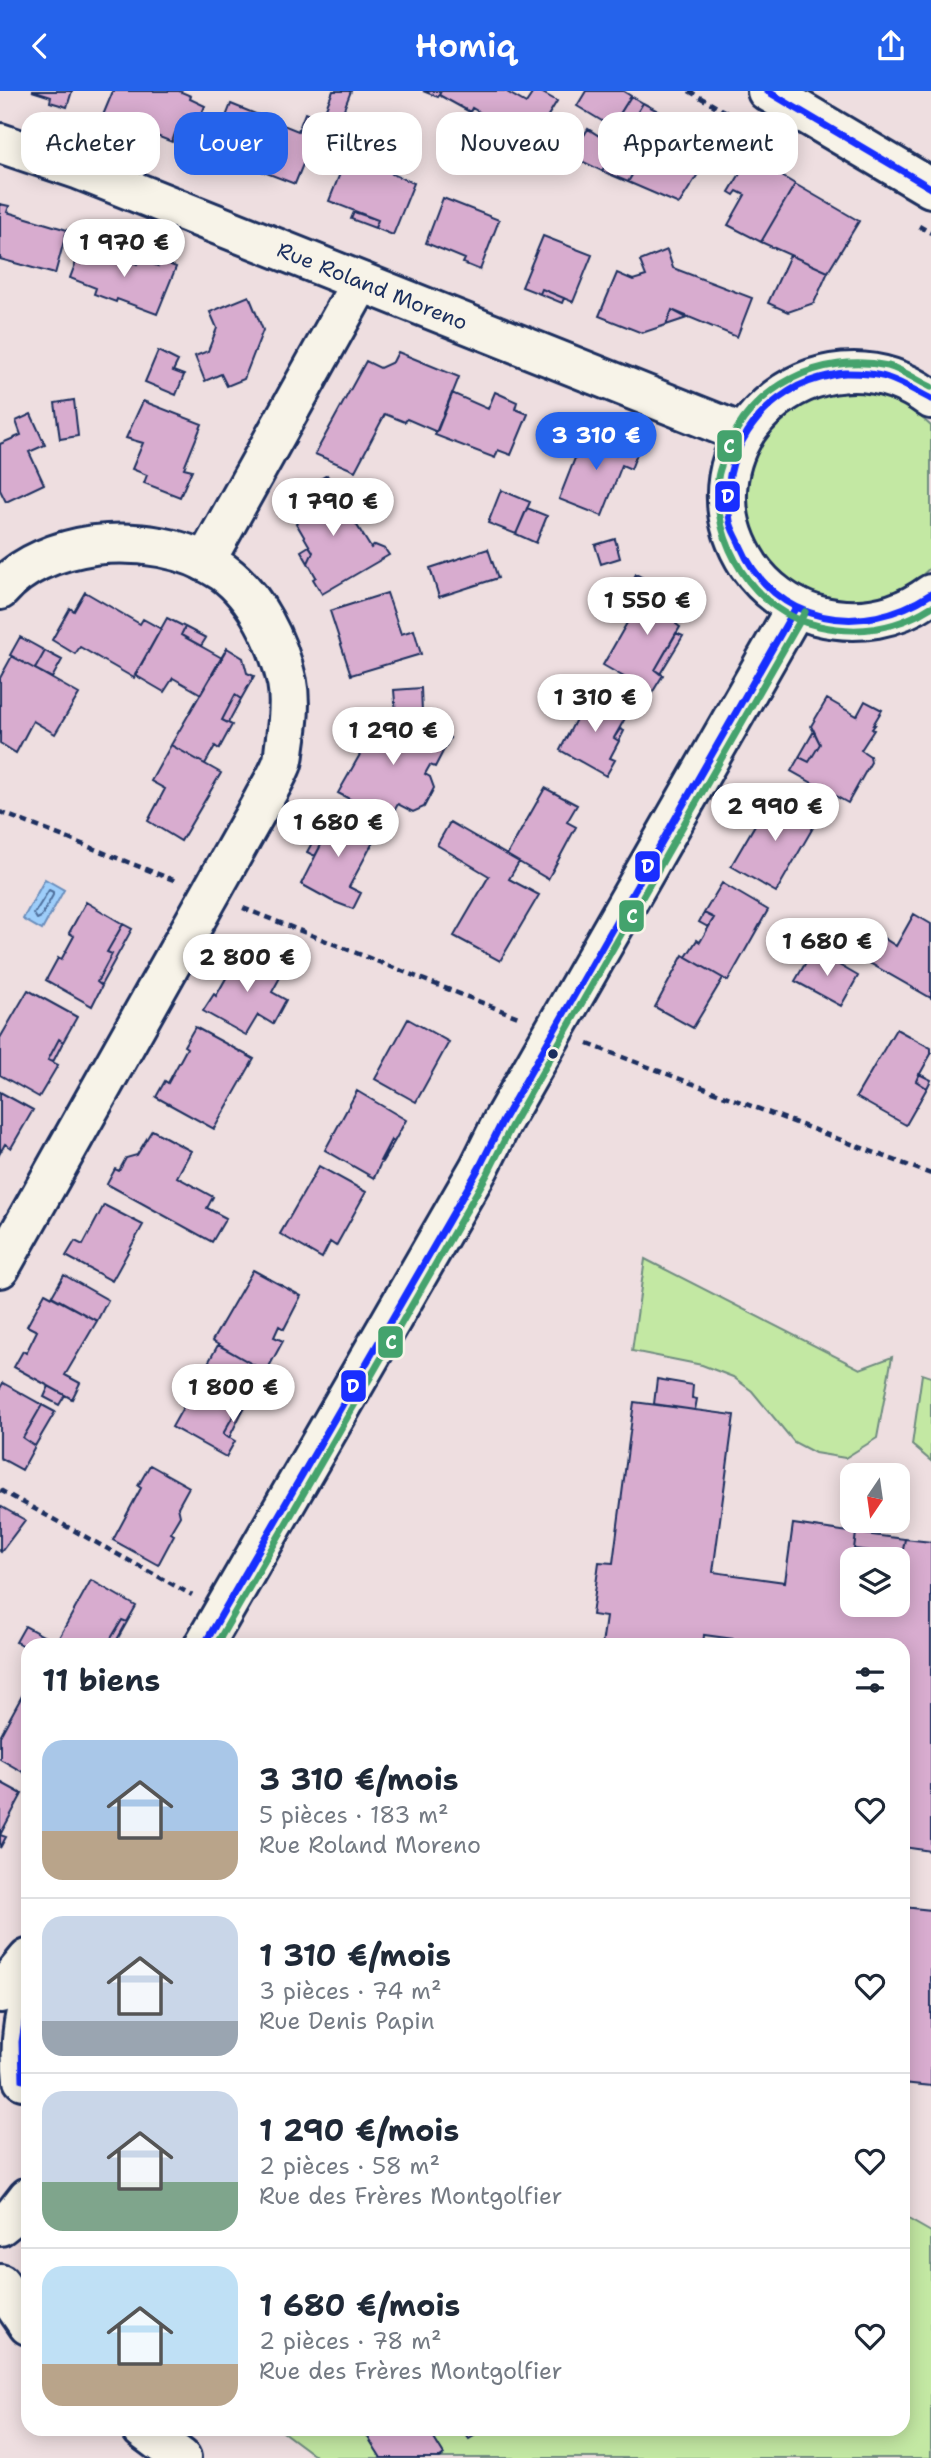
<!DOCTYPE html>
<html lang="fr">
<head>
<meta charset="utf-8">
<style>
  body { margin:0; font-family:"Shantell Sans",sans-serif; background:#f2f2f3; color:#1f2937; height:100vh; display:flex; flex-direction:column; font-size:26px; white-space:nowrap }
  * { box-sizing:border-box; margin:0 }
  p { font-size:23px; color:#747a83 }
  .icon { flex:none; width:38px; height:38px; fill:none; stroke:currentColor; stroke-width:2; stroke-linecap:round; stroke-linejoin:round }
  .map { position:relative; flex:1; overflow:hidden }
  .sheet { position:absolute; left:21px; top:1547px; width:889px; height:798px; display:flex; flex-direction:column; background:#fff; border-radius:21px; box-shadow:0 4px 18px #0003 }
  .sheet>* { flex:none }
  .hud { position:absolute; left:21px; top:21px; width:889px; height:63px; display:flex; gap:14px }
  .needle { width:46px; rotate:193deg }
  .tools { position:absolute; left:840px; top:1372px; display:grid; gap:14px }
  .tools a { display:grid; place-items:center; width:70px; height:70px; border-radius:14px; background:#fff; box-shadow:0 4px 18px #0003; font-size:35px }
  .price { position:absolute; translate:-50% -60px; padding:0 16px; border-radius:24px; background:#fff; color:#222; font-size:23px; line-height:46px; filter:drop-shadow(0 2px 4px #0008) }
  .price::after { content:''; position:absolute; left:50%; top:42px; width:21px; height:16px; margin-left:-10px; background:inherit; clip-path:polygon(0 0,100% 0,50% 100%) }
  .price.current { background:#2563eb; color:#fff }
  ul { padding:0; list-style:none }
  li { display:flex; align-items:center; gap:21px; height:175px; padding:0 21px }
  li+li { border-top:2px solid #e0e1e3 }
  li span { display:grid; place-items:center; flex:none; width:196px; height:140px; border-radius:21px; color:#555 }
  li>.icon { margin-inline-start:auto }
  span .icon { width:84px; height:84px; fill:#fffc; stroke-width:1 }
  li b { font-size:30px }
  h2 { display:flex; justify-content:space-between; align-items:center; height:84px; padding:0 21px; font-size:30px }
  .pill { padding:0 24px; border-radius:21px; background:#fff; box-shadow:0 4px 18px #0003; font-size:24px; line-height:63px }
  .pill.current { background:#2563eb; color:#fff }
  header { display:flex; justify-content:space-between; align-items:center; height:91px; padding:0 21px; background:#2563eb; color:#fff; font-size:32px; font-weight:600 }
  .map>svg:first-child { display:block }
</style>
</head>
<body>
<header><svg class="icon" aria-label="back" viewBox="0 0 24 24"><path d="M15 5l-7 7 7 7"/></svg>Homiq<svg class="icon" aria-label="share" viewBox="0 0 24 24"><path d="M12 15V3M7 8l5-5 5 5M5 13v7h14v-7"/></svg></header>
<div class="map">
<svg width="931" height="2367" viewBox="0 0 931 2367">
  <rect width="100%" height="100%" fill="#eedee0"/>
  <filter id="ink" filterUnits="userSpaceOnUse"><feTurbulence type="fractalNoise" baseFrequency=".0143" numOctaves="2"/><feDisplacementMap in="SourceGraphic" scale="14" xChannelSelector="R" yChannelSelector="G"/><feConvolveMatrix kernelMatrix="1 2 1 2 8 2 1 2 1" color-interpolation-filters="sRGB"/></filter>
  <g filter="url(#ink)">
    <!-- green -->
    <path fill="#c3e8a3" stroke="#6f8c80" stroke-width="2" d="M844 299C884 303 901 306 931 335V476C918 489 905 499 888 506 844 524 785 502 761 462 729 408 751 336 808 309 819 303 833 302 844 299Z
      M645 1168 860 1278 892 1266 877 1347 845 1367 815 1362 794 1351 752 1300 733 1286 702 1274 632 1260Z
      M922 1283 931 1286V1370L912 1354Z
      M903 2125 931 2141V2367H318L279 2338H903Z"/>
    <!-- water -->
    <path fill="#9ecefa" stroke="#6a8ebc" stroke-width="2" d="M45 788 64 799 42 839 23 828Z"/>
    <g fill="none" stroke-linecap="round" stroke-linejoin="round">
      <!-- shore -->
      <path stroke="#4f6f9c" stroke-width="2" d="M49 799 53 801V804L41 826 37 828 34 823Z"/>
    </g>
    <!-- building -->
    <path fill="#d8accf" stroke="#1b2f5e" stroke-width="2" fill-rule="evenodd" d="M32 0H72L67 16 50 11 51 6Z
      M113 0H179L191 5 190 8 205 15 191 49 175 42 172 51 121 31 119 37 101 29Z
      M333 0H351L335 41 319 34Z
      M423 0H441L438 6Z
      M441 0H505L526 12 534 0H539L557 10 533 49 513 35 510 39 472 17 470 21 439 4Z
      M586 0H623L631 5 612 36 577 15Z
      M631 5 643 12 602 80 571 65 588 38 604 48Z
      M643 12 667 25 628 91 602 80Z
      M231 13 298 40 305 22 321 29 295 93 212 61Z
      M686 49 710 64 679 113 628 91 647 58 671 73Z
      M381 52 397 58 399 63 392 83 414 92 393 144 375 137 378 129 329 110 347 65 368 74 376 54Z
      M750 66 795 93 761 151 728 134 745 104 737 100 734 104 729 101Z
      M238 71 248 74 246 79 237 76Z
      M795 93 859 130 828 181 761 151Z
      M443 107 499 129 480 179 463 172 465 168 426 152Z
      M0 113 9 115 7 121 67 139 55 183 0 168Z
      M354 121 378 129 375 137 351 128Z
      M543 145 592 164 573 211 542 198 540 203 522 196Z
      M82 155 109 165 110 162 137 173 140 168 158 175 159 169 176 176 157 223 117 208 116 211 94 203 96 197 70 187Z
      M667 159 673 177 752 207 737 246 672 219 666 234 642 242 599 225 617 182 633 189 646 185 640 170Z
      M790 164 828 181 814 212 788 221 768 212Z
      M542 198 564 207 562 212 540 203Z
      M249 205 263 239 244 288 227 295 221 283 205 290 195 265 208 260 217 237 210 221Z
      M672 219 687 227 666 234Z
      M158 260 178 270 173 280 184 284 176 304 145 291Z
      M398 261 459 286 437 341 407 328 405 331 385 323 355 380 315 363 366 270 380 277 393 271Z
      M495 301 517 311 515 318 528 323 511 364 498 359 495 367 435 344 452 302 488 318Z
      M74 309 78 345 60 348 55 312Z
      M143 310 202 333 184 377 192 379 180 406 144 392 147 384 132 378 143 352 126 347Z
      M31 323 45 354 29 361 44 393 6 411 0 399V353L21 344 16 330Z
      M586 339 638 360 631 378 622 374 602 425 559 408Z
      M327 384 340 407 333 411 320 388Z
      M320 388 333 411 340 407 371 457 375 454 385 458 389 464 322 503 313 488 316 486 308 472 313 461 296 432 301 429 292 416 295 404Z
      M501 399 530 411 516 443 488 432Z
      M527 417 547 425 536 452 516 443Z
      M615 448 620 467 601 473 595 454Z
      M309 455 313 461 308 472 301 460Z
      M488 458 498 487 439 506 430 477Z
      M636 483 650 491 637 516 622 507Z
      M652 488 673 500 670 506 686 516 676 533 680 536 655 579 663 584 652 602 603 574Z
      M85 501 140 533 143 528 161 538 134 587 80 556 75 563 52 549 70 517 74 520Z
      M387 502 401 543 414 539 421 563 351 584 330 520Z
      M167 527 185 536 181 544 222 567 201 603 173 587 164 601 135 584Z
      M185 536 206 547 201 555 181 544Z
      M676 542 683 545 660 583 655 579Z
      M20 546 45 560 35 578 10 564Z
      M227 557 243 567 247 582 254 585 241 608 235 604 222 629 232 634 219 658 215 655 205 673 171 654Z
      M45 560 62 569 52 587 35 578Z
      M12 565 79 603 55 643 33 630 16 662 0 652V587Z
      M421 597 422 621 396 623 394 599Z
      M590 601 628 622 614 647 619 650 610 667 615 669 606 685 560 659Z
      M235 604 241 608 228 632 222 629Z
      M827 608 857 625 865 610 882 619 873 634H875L872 638 874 639 861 659 870 665 871 671 848 712 791 680 799 666 809 671 820 653 811 635Z
      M375 621 423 645 426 640 435 639 450 647 435 676 430 674 425 683 430 686 434 697 424 716 413 721 398 713 389 729 338 702 362 660 355 657Z
      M620 638 624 640 619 650 614 647Z
      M814 640 820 653 809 671 799 666Z
      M171 654 221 682 181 750 148 730 165 698 151 690Z
      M545 697 577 714 567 731 576 736 548 788 507 764Z
      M773 703 818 728 776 801 731 775Z
      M329 719 377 744 349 796 361 802 353 818 332 810 301 793 321 754 313 750Z
      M450 731 519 771 509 788 539 804 500 870 454 845 489 785 437 754Z
      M313 750 321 754 315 765 307 761Z
      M722 792 768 819 728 890 686 866 697 849 700 851 714 827 704 822Z
      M86 811 123 833 107 861 112 863 97 891 102 895 92 915 46 889 58 867 61 869 74 845 69 842Z
      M704 822 714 827 708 836 699 831Z
      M914 823 931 833V907L868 871 882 846 896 855Z
      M123 833 132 838 101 894 97 891 112 863 107 861Z
      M243 857 283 881 272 901 286 909 273 933 258 924 246 944 203 920 214 903 216 905Z
      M813 859 858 885 841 915 795 890Z
      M683 864 723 887 693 937 655 916Z
      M28 899 77 926 63 951 59 948 48 969 58 974 39 1006 0 984V947Z
      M408 928 449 951 416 1011 375 988Z
      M195 936 254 968 214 1038 156 1006 165 990 168 992 187 957 184 955Z
      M896 938 931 957V963L916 990 927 997 906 1034 856 1006Z
      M59 948 63 951 53 971 48 969Z
      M919 983 931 989 927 997 916 990Z
      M357 1000 406 1029 394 1051 391 1049 374 1087 325 1059Z
      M0 1001 33 1019 11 1057 5 1053 0 1062Z
      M152 1039 191 1060 177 1086 213 1106 207 1117 226 1127 212 1151 107 1093 115 1078 119 1080 126 1067 137 1064Z
      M391 1049 394 1051 382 1071 380 1070Z
      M319 1075 366 1101 336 1155 330 1151 322 1167 280 1143Z
      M104 1114 143 1134 112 1190 66 1165 75 1150 83 1154Z
      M253 1179 301 1205 284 1238 279 1235 274 1246 283 1250 266 1281 212 1250Z
      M64 1184 108 1209 97 1230 52 1205Z
      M45 1202 97 1230 65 1284 80 1292 72 1308 14 1276 23 1260 26 1262 37 1240 27 1235Z
      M218 1254 261 1278 249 1299 253 1302 242 1321 237 1318 223 1343 235 1350 226 1366 172 1336Z
      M657 1288 693 1294 692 1307 697 1308 695 1319 654 1313Z
      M3 1292 42 1314 23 1347 35 1355 22 1379 0 1367V1297Z
      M49 1295 65 1304 59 1314 44 1306Z
      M634 1311 734 1324 713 1481 785 1491 793 1433 856 1442 854 1458 902 1464 905 1448 931 1451V1760L903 1756V1554H777L704 1544 703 1554H602L606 1526 592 1524 599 1471 613 1472ZM852 1468H898V1514H852Z
      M42 1314 55 1321 35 1355 23 1347Z
      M237 1318 242 1321 229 1347 223 1343Z
      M150 1374 189 1396 178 1416 180 1425 170 1442 174 1444 158 1474 113 1449 141 1397 138 1395Z
      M0 1415 25 1429 1 1461 0 1460Z
      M856 1442 905 1448 902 1464 854 1458Z
      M91 1489 136 1515 127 1531 122 1529 107 1554H28V1557L16 1551 25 1535 56 1552Z
      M122 1529 127 1531 114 1554H107Z
      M28 1594V1684L0 1668V1645Z
      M0 1691 22 1703 0 1744 6 1746 0 1757Z
      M903 1816 931 1819V1995L903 1992Z
      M367 2338H428L444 2364 440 2367H381L364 2340Z
      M462 2338H486L469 2348Z"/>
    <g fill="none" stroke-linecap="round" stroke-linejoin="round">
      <!-- minor casing -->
      <g stroke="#1b2f5e" stroke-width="44">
        <g id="minor">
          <path id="s1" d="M0 52 80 79 744 343"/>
          <path d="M931 308C816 223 671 356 749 475 765 498 789 516 816 524 857 535 897 528 931 503"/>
          <path d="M205 471 361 191"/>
          <path d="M0 499C23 472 60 459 94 454 137 449 187 456 223 481 256 505 278 551 287 591 291 611 288 634 285 654 284 661 284 669 281 675 276 687 269 698 263 709L0 1177"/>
          <path d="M204 1554 479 1077 502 1031 796 516"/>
          <path d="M0 1902 28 1868"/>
          <path d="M23 1989C20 1963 21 1939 28 1913"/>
          <path d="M0 2135 14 2124 28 2106"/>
          <path d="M0 2193 28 2234"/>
          <path d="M142 2338 181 2367"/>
        </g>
      </g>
      <!-- major casing -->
      <g stroke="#1b2f5e" stroke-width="44">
        <path id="major" d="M767 0 931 97"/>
      </g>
      <!-- path -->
      <path stroke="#1b2f5e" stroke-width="4.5" stroke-dasharray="7 5" stroke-linecap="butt" d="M689 0 743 31
        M919 135 931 142
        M0 721 176 790
        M243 817 518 926
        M588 953 931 1083
        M0 1399 192 1504"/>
      <!-- minor -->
      <use href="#minor" stroke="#f7f3e8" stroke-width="38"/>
      <!-- major -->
      <use href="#major" stroke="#f7f3e8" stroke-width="38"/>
      <!-- bus-1 casing -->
      <g stroke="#f7f3e8" stroke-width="12">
        <path id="bus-1" d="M767 0 931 97
          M931 308C917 301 903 292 888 287 876 282 859 282 846 282 838 282 829 285 820 287 760 303 717 367 730 430 731 438 737 446 740 454 774 534 862 548 931 503
          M204 1554 479 1077 502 1031 796 516
          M23 1989 22 1951 28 1913"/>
      </g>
      <!-- bus-2 casing -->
      <g stroke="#f7f3e8" stroke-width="12">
        <path id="bus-2" d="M931 296C918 290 903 279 888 275 821 261 749 295 726 362 723 370 719 378 718 387 712 452 753 521 819 535 858 544 897 538 931 516
          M216 1554 488 1082 511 1036 805 521"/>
      </g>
      <!-- bus-1 -->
      <use href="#bus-1" stroke="#192eff" stroke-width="7"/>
      <!-- bus-2 -->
      <use href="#bus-2" stroke="#44a36d" stroke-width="7"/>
    </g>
  </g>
  <!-- markers -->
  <circle fill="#1b2f5e" stroke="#f7f3e8" stroke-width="2.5" cx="553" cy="963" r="6"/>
  <g text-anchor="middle" stroke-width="6" stroke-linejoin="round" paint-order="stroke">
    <!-- street labels -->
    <g font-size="21" fill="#1b2f5e" stroke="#f7f3e8">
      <text dy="7" stroke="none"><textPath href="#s1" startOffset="399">Rue Roland Moreno</textPath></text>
    </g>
  </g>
  <g stroke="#f7f3e8" stroke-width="2.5">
    <rect x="716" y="338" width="27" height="34" rx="7" fill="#44a36d"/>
    <rect x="714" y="389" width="27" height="33" rx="7" fill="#192eff"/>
    <rect x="634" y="759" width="27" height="33" rx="7" fill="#192eff"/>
    <rect x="618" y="808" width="27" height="34" rx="7" fill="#44a36d"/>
    <rect x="377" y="1234" width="27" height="34" rx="7" fill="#44a36d"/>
    <rect x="340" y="1278" width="27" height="34" rx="7" fill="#192eff"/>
  </g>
  <g font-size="19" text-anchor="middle" font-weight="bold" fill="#fff">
    <text x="729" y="362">C</text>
    <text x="728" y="412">D</text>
    <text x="648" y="782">D</text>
    <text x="632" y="832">C</text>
    <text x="391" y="1258">C</text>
    <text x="353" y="1302">D</text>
  </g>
</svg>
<div class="tools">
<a><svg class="needle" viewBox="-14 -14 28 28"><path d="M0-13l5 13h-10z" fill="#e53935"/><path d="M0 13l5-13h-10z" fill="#747a83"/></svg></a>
<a><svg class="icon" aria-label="layers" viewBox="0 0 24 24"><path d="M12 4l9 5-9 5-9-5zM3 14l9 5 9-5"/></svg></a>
</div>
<b class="price" style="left:124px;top:188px">1 970 €</b>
<b class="price current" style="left:596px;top:381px">3 310 €</b>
<b class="price" style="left:333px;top:447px">1 790 €</b>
<b class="price" style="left:647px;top:546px">1 550 €</b>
<b class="price" style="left:595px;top:643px">1 310 €</b>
<b class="price" style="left:393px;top:676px">1 290 €</b>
<b class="price" style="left:775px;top:752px">2 990 €</b>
<b class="price" style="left:338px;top:768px">1 680 €</b>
<b class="price" style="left:827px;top:887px">1 680 €</b>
<b class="price" style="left:247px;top:903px">2 800 €</b>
<b class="price" style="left:233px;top:1333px">1 800 €</b>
<div class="hud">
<a class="pill">Acheter</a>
<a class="pill current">Louer</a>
<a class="pill">Filtres</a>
<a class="pill">Nouveau</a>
<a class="pill">Appartement</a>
</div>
<section class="sheet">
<h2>11 biens<svg class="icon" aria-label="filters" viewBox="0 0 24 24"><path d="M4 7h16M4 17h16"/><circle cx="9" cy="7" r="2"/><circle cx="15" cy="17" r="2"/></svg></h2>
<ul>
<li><span style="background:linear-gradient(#a9c7e8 65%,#b9a48a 0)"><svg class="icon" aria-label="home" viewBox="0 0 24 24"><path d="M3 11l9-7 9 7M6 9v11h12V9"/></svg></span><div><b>3 310 €/mois</b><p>5 pièces · 183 m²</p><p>Rue Roland Moreno</p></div><svg class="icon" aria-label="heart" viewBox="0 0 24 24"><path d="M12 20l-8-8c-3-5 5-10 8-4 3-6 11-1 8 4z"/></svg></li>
<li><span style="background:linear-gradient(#c9d6e8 75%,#9aa5b1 0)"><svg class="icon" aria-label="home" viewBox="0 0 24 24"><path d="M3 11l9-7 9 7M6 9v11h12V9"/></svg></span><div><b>1 310 €/mois</b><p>3 pièces · 74 m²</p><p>Rue Denis Papin</p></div><svg class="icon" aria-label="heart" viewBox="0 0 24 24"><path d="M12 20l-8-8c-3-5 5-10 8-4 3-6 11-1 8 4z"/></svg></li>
<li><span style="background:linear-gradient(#c9d6e8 65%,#7fa58c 0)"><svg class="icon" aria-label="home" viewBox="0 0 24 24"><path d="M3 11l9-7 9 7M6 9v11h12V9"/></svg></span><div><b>1 290 €/mois</b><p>2 pièces · 58 m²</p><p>Rue des Frères Montgolfier</p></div><svg class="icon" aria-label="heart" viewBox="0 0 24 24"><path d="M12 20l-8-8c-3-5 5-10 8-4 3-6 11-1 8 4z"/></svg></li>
<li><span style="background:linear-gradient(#bfe0f5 70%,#b9a48a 0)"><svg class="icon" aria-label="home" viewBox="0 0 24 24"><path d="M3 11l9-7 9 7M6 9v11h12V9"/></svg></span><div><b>1 680 €/mois</b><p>2 pièces · 78 m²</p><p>Rue des Frères Montgolfier</p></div><svg class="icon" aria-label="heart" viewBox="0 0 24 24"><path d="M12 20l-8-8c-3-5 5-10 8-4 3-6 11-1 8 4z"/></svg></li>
</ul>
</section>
</div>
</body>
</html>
